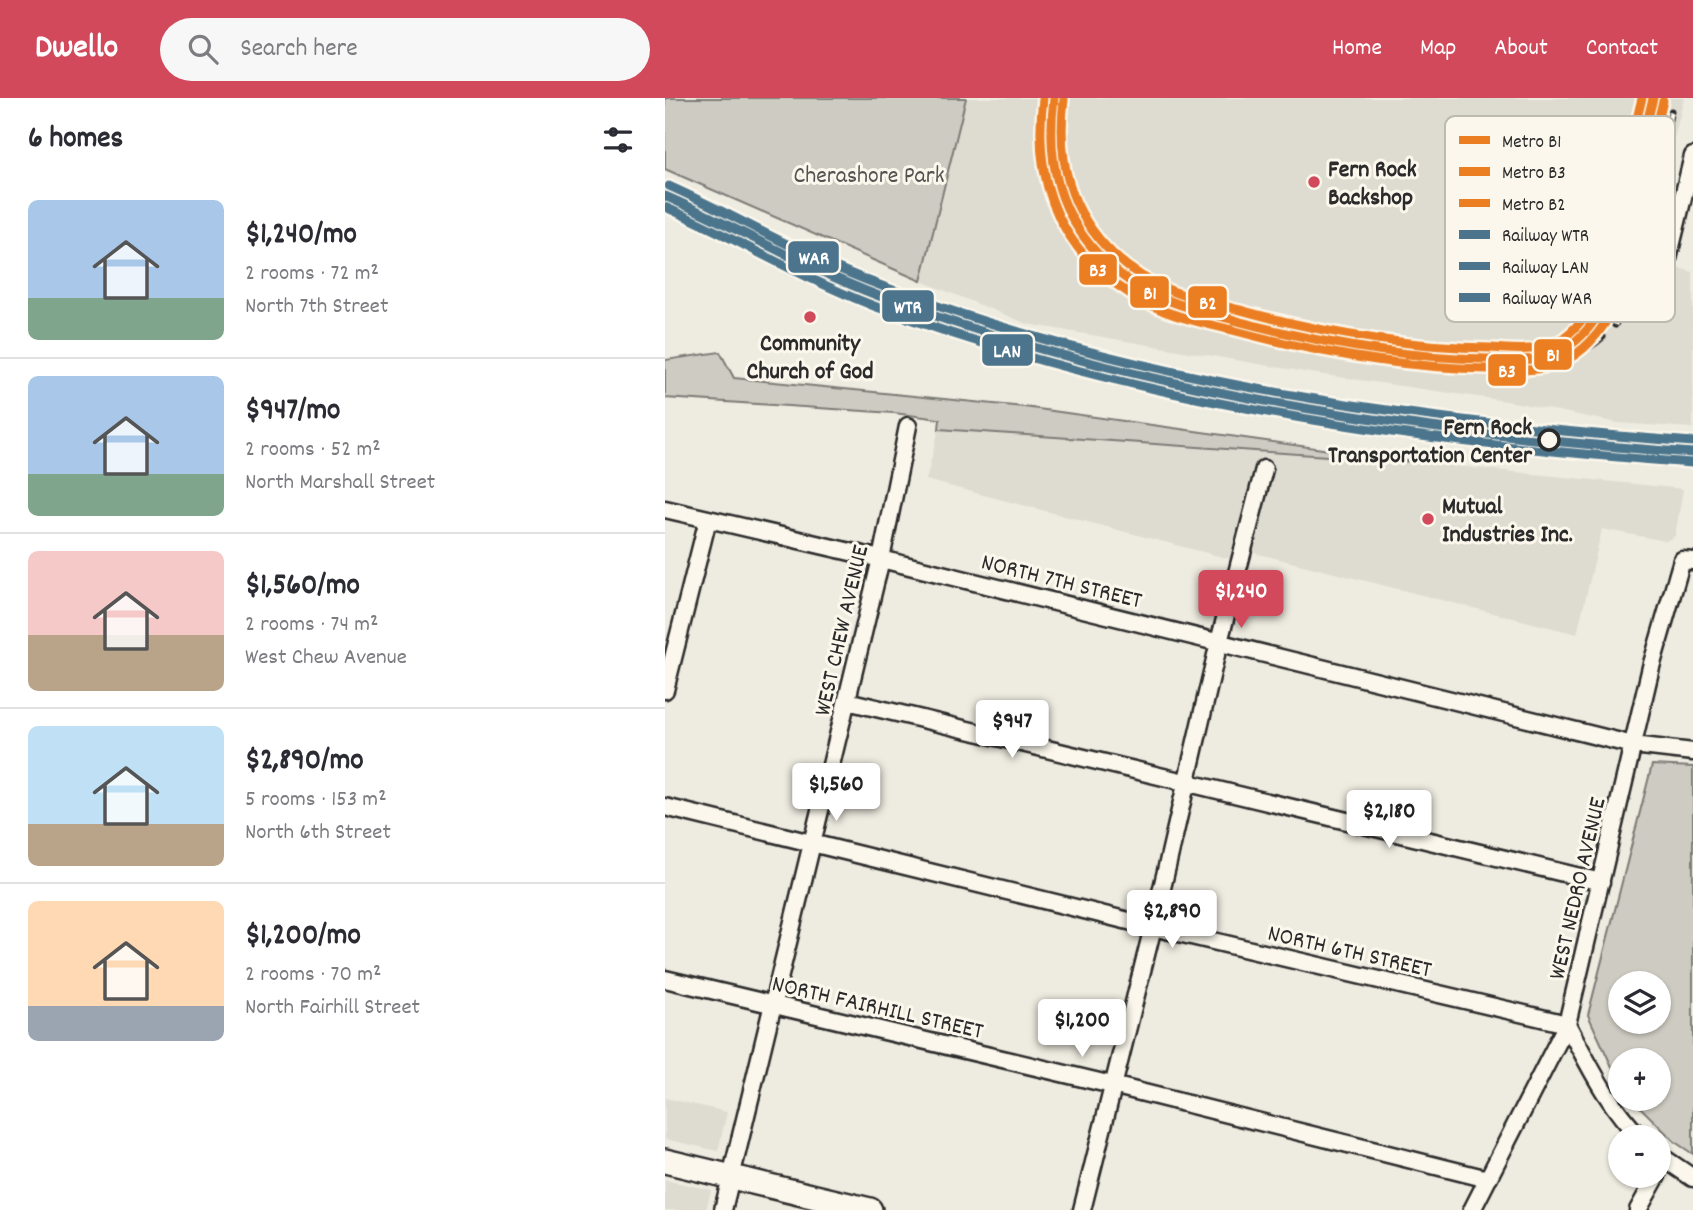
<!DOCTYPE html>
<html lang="en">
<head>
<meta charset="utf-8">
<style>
  body { margin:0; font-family:Dekko,sans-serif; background:#f7f7f7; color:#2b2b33; height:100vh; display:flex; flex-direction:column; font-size:26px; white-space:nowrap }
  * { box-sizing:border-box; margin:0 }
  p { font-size:23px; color:#7c7c81 }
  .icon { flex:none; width:38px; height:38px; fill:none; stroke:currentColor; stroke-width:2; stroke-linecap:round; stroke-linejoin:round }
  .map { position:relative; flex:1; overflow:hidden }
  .panel { display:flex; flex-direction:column; background:#fff; width:665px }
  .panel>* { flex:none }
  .controls { position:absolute; left:943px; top:873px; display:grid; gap:14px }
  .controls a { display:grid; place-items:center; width:63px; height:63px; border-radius:50%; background:#fff; box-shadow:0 2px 5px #0004; font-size:35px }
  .price { position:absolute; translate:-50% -60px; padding:0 16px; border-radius:7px; background:#fff; color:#222; font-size:23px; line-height:46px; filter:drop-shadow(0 2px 4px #0008) }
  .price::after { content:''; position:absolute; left:50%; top:42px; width:21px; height:16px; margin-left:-10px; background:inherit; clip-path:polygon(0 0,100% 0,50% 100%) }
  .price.on { background:#d1495b; color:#fff }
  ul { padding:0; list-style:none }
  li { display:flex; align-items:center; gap:21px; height:175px; padding:0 28px }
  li+li { border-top:2px solid #e1e1e2 }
  li span { display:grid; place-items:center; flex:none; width:196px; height:140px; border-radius:10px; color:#555 }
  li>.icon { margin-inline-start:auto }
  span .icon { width:84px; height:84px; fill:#fffc; stroke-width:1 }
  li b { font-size:30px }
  h2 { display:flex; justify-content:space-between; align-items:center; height:84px; padding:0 28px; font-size:30px }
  header { display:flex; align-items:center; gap:42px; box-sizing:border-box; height:98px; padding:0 35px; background:#d1495b; color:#fff }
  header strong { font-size:33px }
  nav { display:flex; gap:38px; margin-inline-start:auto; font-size:24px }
  .search { width:490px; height:63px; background:#f7f7f7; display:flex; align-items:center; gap:18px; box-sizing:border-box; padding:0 24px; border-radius:38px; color:#7c7c81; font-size:26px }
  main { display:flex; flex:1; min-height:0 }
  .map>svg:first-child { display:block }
</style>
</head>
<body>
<header>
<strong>Dwello</strong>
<div class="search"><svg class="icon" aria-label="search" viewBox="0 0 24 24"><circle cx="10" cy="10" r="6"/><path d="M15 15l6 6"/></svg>Search here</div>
<nav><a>Home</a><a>Map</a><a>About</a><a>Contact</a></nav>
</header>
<main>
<section class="panel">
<h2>6 homes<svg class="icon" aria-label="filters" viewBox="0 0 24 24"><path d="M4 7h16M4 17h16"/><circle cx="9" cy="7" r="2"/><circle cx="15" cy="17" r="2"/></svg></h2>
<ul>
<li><span style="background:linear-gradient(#a9c7e8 70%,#7fa58c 0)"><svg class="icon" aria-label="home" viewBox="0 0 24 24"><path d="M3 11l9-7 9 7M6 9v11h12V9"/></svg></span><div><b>$1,240/mo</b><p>2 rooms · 72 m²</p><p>North 7th Street</p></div></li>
<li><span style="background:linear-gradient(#a9c7e8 70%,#7fa58c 0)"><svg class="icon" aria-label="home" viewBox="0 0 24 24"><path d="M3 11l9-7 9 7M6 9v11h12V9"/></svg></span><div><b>$947/mo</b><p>2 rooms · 52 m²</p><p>North Marshall Street</p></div></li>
<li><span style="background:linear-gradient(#f6c9c9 60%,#b9a48a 0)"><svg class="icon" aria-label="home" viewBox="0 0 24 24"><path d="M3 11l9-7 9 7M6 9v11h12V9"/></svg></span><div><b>$1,560/mo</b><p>2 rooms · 74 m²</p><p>West Chew Avenue</p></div></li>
<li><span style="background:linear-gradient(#bfe0f5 70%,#b9a48a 0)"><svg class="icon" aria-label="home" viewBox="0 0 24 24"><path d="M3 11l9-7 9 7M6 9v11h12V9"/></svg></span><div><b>$2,890/mo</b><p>5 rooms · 153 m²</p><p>North 6th Street</p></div></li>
<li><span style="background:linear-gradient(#ffd9b3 75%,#9aa5b1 0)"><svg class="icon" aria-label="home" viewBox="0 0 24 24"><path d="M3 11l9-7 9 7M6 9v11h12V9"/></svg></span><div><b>$1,200/mo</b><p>2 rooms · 70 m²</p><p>North Fairhill Street</p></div></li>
</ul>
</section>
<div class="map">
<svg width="1028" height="1112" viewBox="0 0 1028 1112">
  <rect width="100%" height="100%" fill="#eeebe0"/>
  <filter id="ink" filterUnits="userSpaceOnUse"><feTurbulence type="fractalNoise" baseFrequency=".0143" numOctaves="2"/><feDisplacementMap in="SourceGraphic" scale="14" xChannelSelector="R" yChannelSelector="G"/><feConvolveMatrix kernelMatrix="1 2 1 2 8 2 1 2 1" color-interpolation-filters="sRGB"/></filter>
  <g filter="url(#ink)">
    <!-- built -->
    <path fill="#dedbd1" d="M301 0H1019L979 161 1028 174V330L953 325 848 304 646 275 363 226 256 183Z
      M274 331 750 364 1018 391 1010 438 1001 443 937 431 912 536 570 450 565 461 261 382Z
      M0 1000 62 1014 53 1053 0 1041Z
      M0 1082 46 1092 41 1112H0Z"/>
    <!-- green -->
    <path fill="#cecbc2" stroke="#7c7b76" stroke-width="2" fill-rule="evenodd" d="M0 0H301L256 183 0 71Z
      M55 254 69 280 359 309 750 364 274 331 275 321 229 315 0 300V262Z
      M987 667 1028 669V1056L1010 1044 967 1001H994V962H956L955 986 923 917ZM956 886H994V924H956Z"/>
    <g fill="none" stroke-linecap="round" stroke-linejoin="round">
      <!-- street casing -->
      <g stroke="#2b2b2b" stroke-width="21">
        <path id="street" d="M1002 165 1028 58
          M0 411 216 461 968 647 1028 654
          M0 592 43 421
          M182 603 936 784
          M0 709 488 829 902 926C923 965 943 1008 976 1040
          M0 881 447 987 823 1081
          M994 1057 1028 1080
          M58 1112 216 461 243 328
          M417 1112 488 829 554 544 599 371
          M807 1112 902 926 986 569 1017 462 1028 463
          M973 1112 992 1078"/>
      </g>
      <!-- secondary casing -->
      <g stroke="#2b2b2b" stroke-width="28">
        <path id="secondary" d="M0 1063 205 1112"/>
      </g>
      <!-- street -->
      <use href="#street" stroke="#fbf7ec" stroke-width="16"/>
      <!-- secondary -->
      <use href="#secondary" stroke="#fbf7ec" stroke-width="23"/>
      <!-- rail casing -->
      <g stroke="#2b2b2b" stroke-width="7">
        <path id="rail" d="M950 227 961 202 1006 13
          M799 261C849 266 898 275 938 239"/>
      </g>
      <!-- rail -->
      <use href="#rail" stroke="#fbf7ec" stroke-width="4.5" stroke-dasharray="13" stroke-linecap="butt"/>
      <!-- rail-1 casing -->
      <g stroke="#fbf7ec" stroke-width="14">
        <path id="rail-1" d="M0 98C72 129 140 170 214 198 474 296 752 335 1028 355"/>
      </g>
      <!-- rail-2 casing -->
      <g stroke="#fbf7ec" stroke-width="14">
        <path id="rail-2" d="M0 109C71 140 136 180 209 208 470 306 750 345 1027 365"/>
      </g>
      <!-- rail-3 casing -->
      <g stroke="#fbf7ec" stroke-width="14">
        <path id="rail-3" d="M4 88C76 120 143 161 217 188 476 286 753 324 1028 344"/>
      </g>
      <!-- rail-1 -->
      <use href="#rail-1" stroke="#4c748c" stroke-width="9"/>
      <!-- rail-2 -->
      <use href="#rail-2" stroke="#4c748c" stroke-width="9"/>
      <!-- rail-3 -->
      <use href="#rail-3" stroke="#4c748c" stroke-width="9"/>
      <!-- metro-1 casing -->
      <g stroke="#fbf7ec" stroke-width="14">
        <path id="metro-1" d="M389 0C381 64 393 119 442 165 459 181 482 195 505 203 528 212 552 217 576 224 656 245 740 260 823 261 842 261 862 264 881 259 906 252 923 234 936 212L988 0"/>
      </g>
      <!-- metro-2 casing -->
      <g stroke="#fbf7ec" stroke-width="14">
        <path id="metro-2" d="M378 0C370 66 384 128 436 174 454 190 476 204 499 213 522 222 547 227 571 233 653 255 738 270 823 271 844 272 866 274 886 268 913 261 931 241 945 217L998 3"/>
      </g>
      <!-- metro-3 casing -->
      <g stroke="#fbf7ec" stroke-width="14">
        <path id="metro-3" d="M399 1C392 62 403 113 449 157 465 172 486 185 507 193 530 202 555 207 579 213 659 235 743 249 826 250 844 251 862 253 879 249 901 243 915 227 926 208L977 0"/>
      </g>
      <!-- metro-1 -->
      <use href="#metro-1" stroke="#eb7e21" stroke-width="9"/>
      <!-- metro-2 -->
      <use href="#metro-2" stroke="#eb7e21" stroke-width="9"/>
      <!-- metro-3 -->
      <use href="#metro-3" stroke="#eb7e21" stroke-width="9"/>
    </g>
  </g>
  <!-- markers -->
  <g fill="#d1495b" stroke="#fbf7ec" stroke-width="2.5">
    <circle cx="649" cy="84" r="7"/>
    <circle cx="145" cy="219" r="7"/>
    <circle cx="763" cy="421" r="7"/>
  </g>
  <circle fill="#fbf7ec" stroke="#2b2b2b" stroke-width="3.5" cx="884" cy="342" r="10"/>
  <g text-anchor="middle" stroke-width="6" stroke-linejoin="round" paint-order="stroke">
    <!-- poi labels -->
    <g font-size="24" font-weight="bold" fill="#2b2b2b" stroke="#fbf7ec" text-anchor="start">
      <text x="663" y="78">Fern Rock<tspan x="663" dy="28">Backshop</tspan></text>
      <text x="145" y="252" text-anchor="middle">Community<tspan x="145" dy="28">Church of God</tspan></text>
      <text x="777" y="415">Mutual<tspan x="777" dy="28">Industries Inc.</tspan></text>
    </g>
    <!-- park labels -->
    <g font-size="24" fill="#545351" stroke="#fbf7ec">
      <text x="204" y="84">Cherashore Park</text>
    </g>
    <!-- stop labels -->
    <g font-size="24" font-weight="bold" fill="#2b2b2b" stroke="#fbf7ec" text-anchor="end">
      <text x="867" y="336">Fern Rock<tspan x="867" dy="28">Transportation Center</tspan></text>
    </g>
    <!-- street labels -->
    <g font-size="24" fill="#2b2b2b" stroke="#fbf7ec">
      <text transform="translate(397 482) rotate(14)" y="8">NORTH 7TH STREET</text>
      <text transform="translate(175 532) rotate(-77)" y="8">WEST CHEW AVENUE</text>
      <text transform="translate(911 790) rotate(-77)" y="8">WEST NEDRO AVENUE</text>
      <text transform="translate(685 852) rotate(13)" y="8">NORTH 6TH STREET</text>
      <text transform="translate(213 908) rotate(13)" y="8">NORTH FAIRHILL STREET</text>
    </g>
  </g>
  <!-- legend -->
  <rect x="780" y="18" width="230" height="206" rx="10" fill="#fbf7ec" stroke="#bdbab2" stroke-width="2"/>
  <rect x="794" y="38" width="31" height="8" fill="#eb7e21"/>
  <rect x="794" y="69" width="31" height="9" fill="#eb7e21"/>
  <rect x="794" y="101" width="31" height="8" fill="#eb7e21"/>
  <rect x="794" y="132" width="31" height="9" fill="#4c748c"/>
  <rect x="794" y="164" width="31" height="8" fill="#4c748c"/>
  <rect x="794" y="195" width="31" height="9" fill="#4c748c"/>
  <g font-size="19" fill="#2b2b2b">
    <text x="837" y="49">Metro B1</text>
    <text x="837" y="80">Metro B3</text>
    <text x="837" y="112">Metro B2</text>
    <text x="837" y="143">Railway WTR</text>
    <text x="837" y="175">Railway LAN</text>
    <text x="837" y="206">Railway WAR</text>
  </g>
  <g stroke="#fbf7ec" stroke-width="2.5">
    <rect x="122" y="142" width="53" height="34" rx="7" fill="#4c748c"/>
    <rect x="413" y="155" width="40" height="33" rx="7" fill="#eb7e21"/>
    <rect x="464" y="177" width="41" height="34" rx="7" fill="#eb7e21"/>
    <rect x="522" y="187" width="41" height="34" rx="7" fill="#eb7e21"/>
    <rect x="216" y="191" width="54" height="34" rx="7" fill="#4c748c"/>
    <rect x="316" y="235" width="53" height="34" rx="7" fill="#4c748c"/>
    <rect x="868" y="240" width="40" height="33" rx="7" fill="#eb7e21"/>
    <rect x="822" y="255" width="40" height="34" rx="7" fill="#eb7e21"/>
  </g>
  <g font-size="19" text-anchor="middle" font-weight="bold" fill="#fff">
    <text x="149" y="166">WAR</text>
    <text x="433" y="178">B3</text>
    <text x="485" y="201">B1</text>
    <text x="543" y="211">B2</text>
    <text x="243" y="215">WTR</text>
    <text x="342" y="259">LAN</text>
    <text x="888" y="263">B1</text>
    <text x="842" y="279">B3</text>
  </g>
</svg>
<div class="controls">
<a><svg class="icon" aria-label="layers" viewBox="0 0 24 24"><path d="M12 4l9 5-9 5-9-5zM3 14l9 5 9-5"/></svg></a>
<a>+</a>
<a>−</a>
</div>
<b class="price on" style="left:576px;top:532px">$1,240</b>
<b class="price" style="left:347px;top:662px">$947</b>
<b class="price" style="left:171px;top:725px">$1,560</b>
<b class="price" style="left:724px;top:752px">$2,180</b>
<b class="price" style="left:507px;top:852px">$2,890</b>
<b class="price" style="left:417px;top:961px">$1,200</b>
</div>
</main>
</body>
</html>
